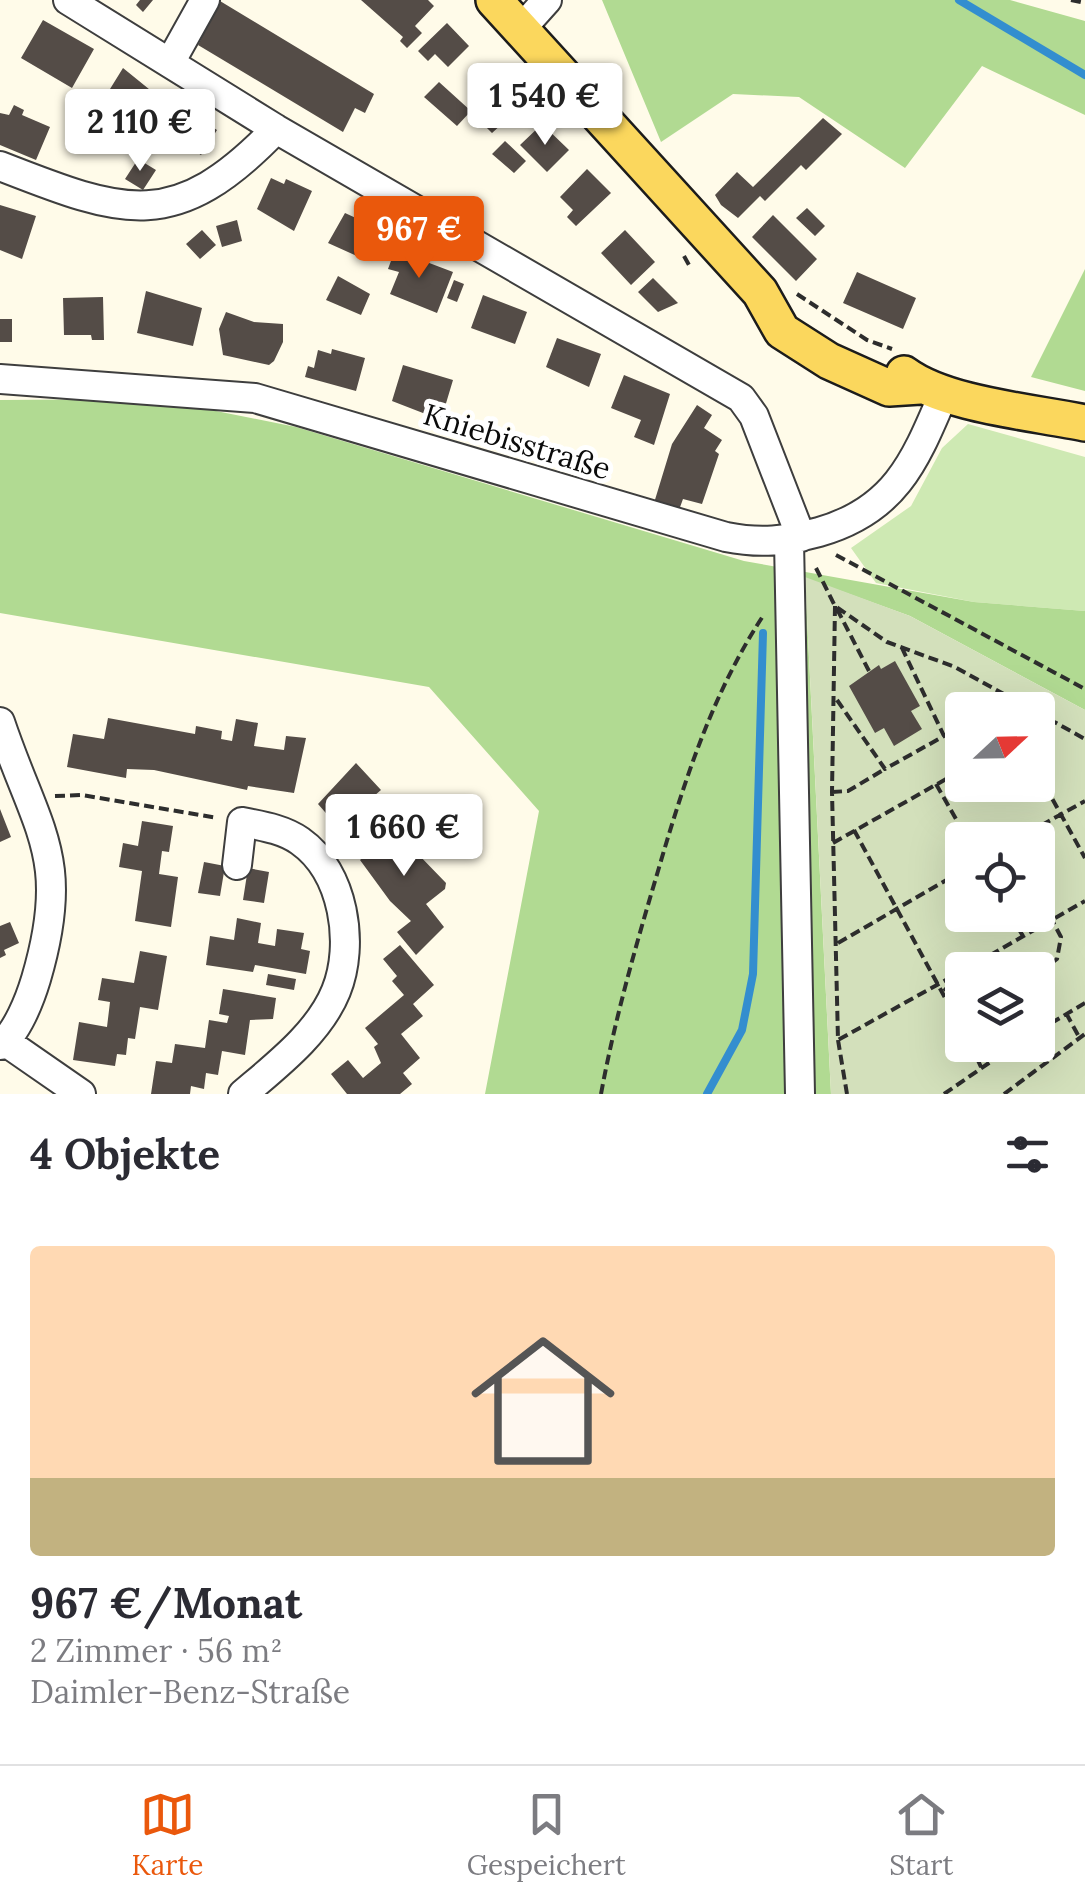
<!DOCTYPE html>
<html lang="de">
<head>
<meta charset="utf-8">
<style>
  body { margin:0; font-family:Lora,serif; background:#f2f2f3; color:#2b2b33; height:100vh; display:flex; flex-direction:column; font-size:38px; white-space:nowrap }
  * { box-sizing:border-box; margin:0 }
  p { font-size:32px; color:#7c7c81 }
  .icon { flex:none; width:55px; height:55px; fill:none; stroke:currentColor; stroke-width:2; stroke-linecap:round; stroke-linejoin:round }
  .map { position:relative; height:1094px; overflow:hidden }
  .panel { display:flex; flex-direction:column; background:#fff; flex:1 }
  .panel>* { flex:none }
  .needle { width:65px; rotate:68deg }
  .buttons { position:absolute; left:945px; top:692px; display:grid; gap:20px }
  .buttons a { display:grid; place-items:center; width:110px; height:110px; border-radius:10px; background:#fff; box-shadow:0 10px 40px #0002; font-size:50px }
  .price { position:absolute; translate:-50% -85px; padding:0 22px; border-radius:10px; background:#fff; color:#222; font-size:32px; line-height:65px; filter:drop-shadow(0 2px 5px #0008) }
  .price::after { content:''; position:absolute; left:50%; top:60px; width:30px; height:22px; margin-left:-15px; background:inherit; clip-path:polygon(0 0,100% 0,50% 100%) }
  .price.current { background:#ea580c; color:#fff }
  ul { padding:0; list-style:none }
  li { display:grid; align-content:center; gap:20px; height:530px; padding:0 30px }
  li+li { border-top:2px solid #e1e1e2 }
  li span { display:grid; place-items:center; height:310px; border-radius:10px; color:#555 }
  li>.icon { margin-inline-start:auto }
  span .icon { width:180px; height:180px; fill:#fffc; stroke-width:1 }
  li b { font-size:42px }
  h2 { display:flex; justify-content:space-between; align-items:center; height:120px; padding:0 30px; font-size:42px }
  .tabs { display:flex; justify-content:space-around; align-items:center; height:140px; border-top:2px solid #e1e1e2; background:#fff; font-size:28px; color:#7c7c81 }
  .tabs a { display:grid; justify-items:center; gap:5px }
  .tabs .current { color:#ea580c }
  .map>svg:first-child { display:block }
</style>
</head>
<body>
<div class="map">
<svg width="1085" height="1094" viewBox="0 0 1085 1094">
  <rect width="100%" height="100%" fill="#fffbe9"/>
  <!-- green -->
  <path fill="#cee9b3" d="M968 424 1085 457V611L974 602 876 583 851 548 911 506 942 448Z"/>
  <!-- forest -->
  <path fill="#b1da92" d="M602 0H1010L1085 21V115L982 66 905 168 799 97 733 94 661 142Z
    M1085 269V391L1031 377Z
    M156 399 296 427 744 561 974 602 1085 611V710L910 616 805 578 831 1094H485L539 811 429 687 0 613V400Z"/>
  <!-- cemetery -->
  <path fill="#d3e0bb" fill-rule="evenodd" d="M805 577 910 616 1085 710V1094H831ZM962 710H1038V785H962ZM962 840H1038V915H962ZM962 970H1038V1045H962Z"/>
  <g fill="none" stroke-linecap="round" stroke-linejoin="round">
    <!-- stream -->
    <path stroke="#338ecf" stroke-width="8" d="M959 0 1085 75
      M707 1094 742 1030 753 974 763 633"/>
  </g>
  <!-- building -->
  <path fill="#544c47" d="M140 0H153L143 12 136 5Z
    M361 0H428L434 6 415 26 422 33 407 48 400 41 403 37Z
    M220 1 374 94 365 113 355 108 343 132 198 45Z
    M43 20 94 49 72 88 21 58Z
    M447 23 469 46 448 67 435 54 428 61 418 51Z
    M123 68 160 98 136 135 97 110Z
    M499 77 524 104 492 133 481 122 489 115 475 100Z
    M439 82 471 111 457 126 424 97Z
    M14 105 24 110 22 115 50 127 36 160 0 145V113L9 115Z
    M184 109 217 130 201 155 181 142 176 150 163 142Z
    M823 118 842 134 806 170 801 165 765 201 760 196 738 218 721 205 715 195 737 172 753 187Z
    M542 124 569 150 547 172 520 145Z
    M505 141 526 161 514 173 492 154Z
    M138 159 156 170 143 190 125 179Z
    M587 169 611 193 576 226 567 217 573 210 560 197Z
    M271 178 284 184 286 179 312 191 294 231 257 209Z
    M0 205 36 216 22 259 0 250Z
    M807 208 825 226 815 236 796 218Z
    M345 213 382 230 368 261 328 243Z
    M773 215 817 259 796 281 752 237Z
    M237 220 242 241 222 247 216 226Z
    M202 230 216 245 200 259 186 244Z
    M625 230 655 262 631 285 601 253Z
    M395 250 453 272 437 313 390 294 399 272 388 269Z
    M857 272 916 298 903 329 843 303Z
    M338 276 370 294 361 315 326 300Z
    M653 278 678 303 658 312 638 292Z
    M454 280 464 284 457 302 447 298Z
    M146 291 202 308 193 346 137 333Z
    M483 295 527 312 515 344 471 328Z
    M103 297 104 340H92L91 335H64L63 298Z
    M226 312 254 322 283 324V342L274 361 269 365 223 355 219 329Z
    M0 319H12V342H0Z
    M557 338 601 354 589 387 546 367Z
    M332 349 365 358 356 391 305 377 308 366 314 368 318 350 331 354Z
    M403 365 453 380 441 420 392 401Z
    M624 375 670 394 654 445 634 437 641 420 611 408Z
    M697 405 712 415 704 428 722 440 715 451 719 454 702 504 683 499 679 510 654 503 672 444Z
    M895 661 920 706 911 711 922 729 894 746 884 728 875 733 849 686 879 665 881 669Z
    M108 718 195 734 196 726 222 731 221 739 232 741 236 719 258 723 254 746 284 750 286 736 306 738 294 793 248 786 247 790 154 770 127 769 126 778 67 767 73 734 104 739Z
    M356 763 381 790 374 796 381 804 357 825 351 817 338 827 318 804Z
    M389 805 404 824 399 828 416 852 446 883 445 889 426 904 444 927 416 955 397 932 411 921 390 901 360 860 380 844 365 825Z
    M0 809 11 837 0 842Z
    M142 821 173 826 169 852 162 851 159 874 178 877 171 927 135 921 142 871 119 867 123 843 138 846Z
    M204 862 225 866 220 896 198 893Z
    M248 868 269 872 264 903 243 900Z
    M237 918 261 923 258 943 275 946 277 929 304 933 301 949 310 951 306 974 255 965 253 972 206 965 210 936 234 940Z
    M10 922 19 943 4 950 6 955 0 958V926Z
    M400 945 434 985 413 1004 423 1016 401 1034 420 1058 403 1073 412 1084 400 1094H347L331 1074 348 1060 363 1078 381 1063 374 1047 378 1044 365 1028 404 995 392 981 397 976 383 959Z
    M140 951 167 956 158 1010 140 1007 135 1039 128 1038 126 1055 117 1054 115 1066 73 1060 79 1022 107 1027 110 1002 98 1000 102 978 134 983Z
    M268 974 296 979 294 990 266 985Z
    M223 989 276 998 273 1019 250 1020 245 1055 222 1051 218 1075 206 1073 204 1089 191 1086 190 1094H151L156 1061 172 1063 175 1044 205 1048 209 1020 227 1023 229 1016 219 1014Z"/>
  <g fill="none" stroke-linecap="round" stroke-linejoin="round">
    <!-- minor casing -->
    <g stroke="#3e3e3e" stroke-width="32">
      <path id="minor" d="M68 0 276 129 741 398 754 416 801 537
        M521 29 547 0
        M171 61 205 0
        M0 166C125 215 175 234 276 129
        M0 379 255 398 726 537C761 544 785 541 819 532 896 510 915 461 944 393
        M789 541 800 1094
        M0 722C37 832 72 857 36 979 30 999 17 1033 0 1045
        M237 865 242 822C262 826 283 829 300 841 344 872 355 944 336 991 319 1033 277 1065 243 1094
        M6 1042 81 1094"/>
    </g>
    <!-- major casing -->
    <g stroke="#1c1c1c" stroke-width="40">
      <path id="major" d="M494 0 760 292 782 331 829 361 889 388 920 386
        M904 374C946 405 1032 412 1085 423"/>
    </g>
    <!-- path -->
    <path stroke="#2d2d2d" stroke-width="4" stroke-dasharray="10 5" stroke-linecap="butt" d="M1071 0 1085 3
      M684 256 689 265
      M797 294 867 340 892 349
      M836 555 1085 689
      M816 568 835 606 887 642 955 667 1085 739
      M835 606 832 792 838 1040 962 971
      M837 609 869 671
      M837 700 885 769 944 736 902 648
      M992 710 1014 698
      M1038 730 1055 720
      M944 736 962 726
      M1038 773 1085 858
      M936 784 968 840
      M832 792 848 791 885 769
      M55 796 82 795 218 818
      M854 830 962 1029
      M1015 840 1085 801
      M833 843 962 770
      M1010 915 1023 936
      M838 943 962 871
      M991 958 1000 970
      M964 970 1085 901
      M1038 973 1057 959 1061 937 1052 920
      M944 988 962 1006
      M1038 1000 1053 991
      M1066 1013 1078 1035
      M1038 1031 1085 1003
      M838 1040 847 1094
      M971 1045 981 1067
      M601 1094C615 1018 636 945 658 871 684 782 712 694 763 616
      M944 1094 1015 1045
      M1004 1094 1085 1034"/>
    <!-- minor -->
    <use href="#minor" stroke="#fff" stroke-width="28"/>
    <!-- major -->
    <use href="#major" stroke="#fbd75d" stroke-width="35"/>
  </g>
  <g text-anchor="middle" stroke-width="10" stroke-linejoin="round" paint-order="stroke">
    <!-- street labels -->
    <g font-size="30" fill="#0b0b0b" stroke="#fff">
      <text transform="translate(517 442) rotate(17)" y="10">Kniebisstraße</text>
    </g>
  </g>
</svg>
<div class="buttons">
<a><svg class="needle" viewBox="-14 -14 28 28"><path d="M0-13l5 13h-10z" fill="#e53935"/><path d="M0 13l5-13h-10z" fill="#7c7c81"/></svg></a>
<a><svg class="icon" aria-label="locate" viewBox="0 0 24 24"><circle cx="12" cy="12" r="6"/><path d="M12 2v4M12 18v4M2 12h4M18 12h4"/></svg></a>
<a><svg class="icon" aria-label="layers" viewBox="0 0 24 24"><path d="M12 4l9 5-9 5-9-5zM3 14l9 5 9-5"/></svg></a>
</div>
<b class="price" style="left:545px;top:148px">1 540 €</b>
<b class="price" style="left:140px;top:174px">2 110 €</b>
<b class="price current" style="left:419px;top:281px">967 €</b>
<b class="price" style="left:404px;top:879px">1 660 €</b>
</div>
<section class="panel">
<h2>4 Objekte<svg class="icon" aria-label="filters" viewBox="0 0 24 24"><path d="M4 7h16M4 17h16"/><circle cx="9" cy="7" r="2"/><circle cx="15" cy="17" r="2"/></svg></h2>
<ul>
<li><span style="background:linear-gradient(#ffd9b3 75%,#c2b280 0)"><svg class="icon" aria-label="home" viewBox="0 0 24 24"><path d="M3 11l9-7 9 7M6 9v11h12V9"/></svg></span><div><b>967 €/Monat</b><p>2 Zimmer · 56 m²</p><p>Daimler-Benz-Straße</p></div></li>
</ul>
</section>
<nav class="tabs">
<a class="current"><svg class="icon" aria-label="map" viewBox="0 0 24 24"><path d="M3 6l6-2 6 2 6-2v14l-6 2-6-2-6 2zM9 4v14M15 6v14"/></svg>Karte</a>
<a><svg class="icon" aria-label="saved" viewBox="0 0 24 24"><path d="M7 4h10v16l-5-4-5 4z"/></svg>Gespeichert</a>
<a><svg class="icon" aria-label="home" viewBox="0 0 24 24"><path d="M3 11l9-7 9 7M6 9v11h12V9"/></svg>Start</a>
</nav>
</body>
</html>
